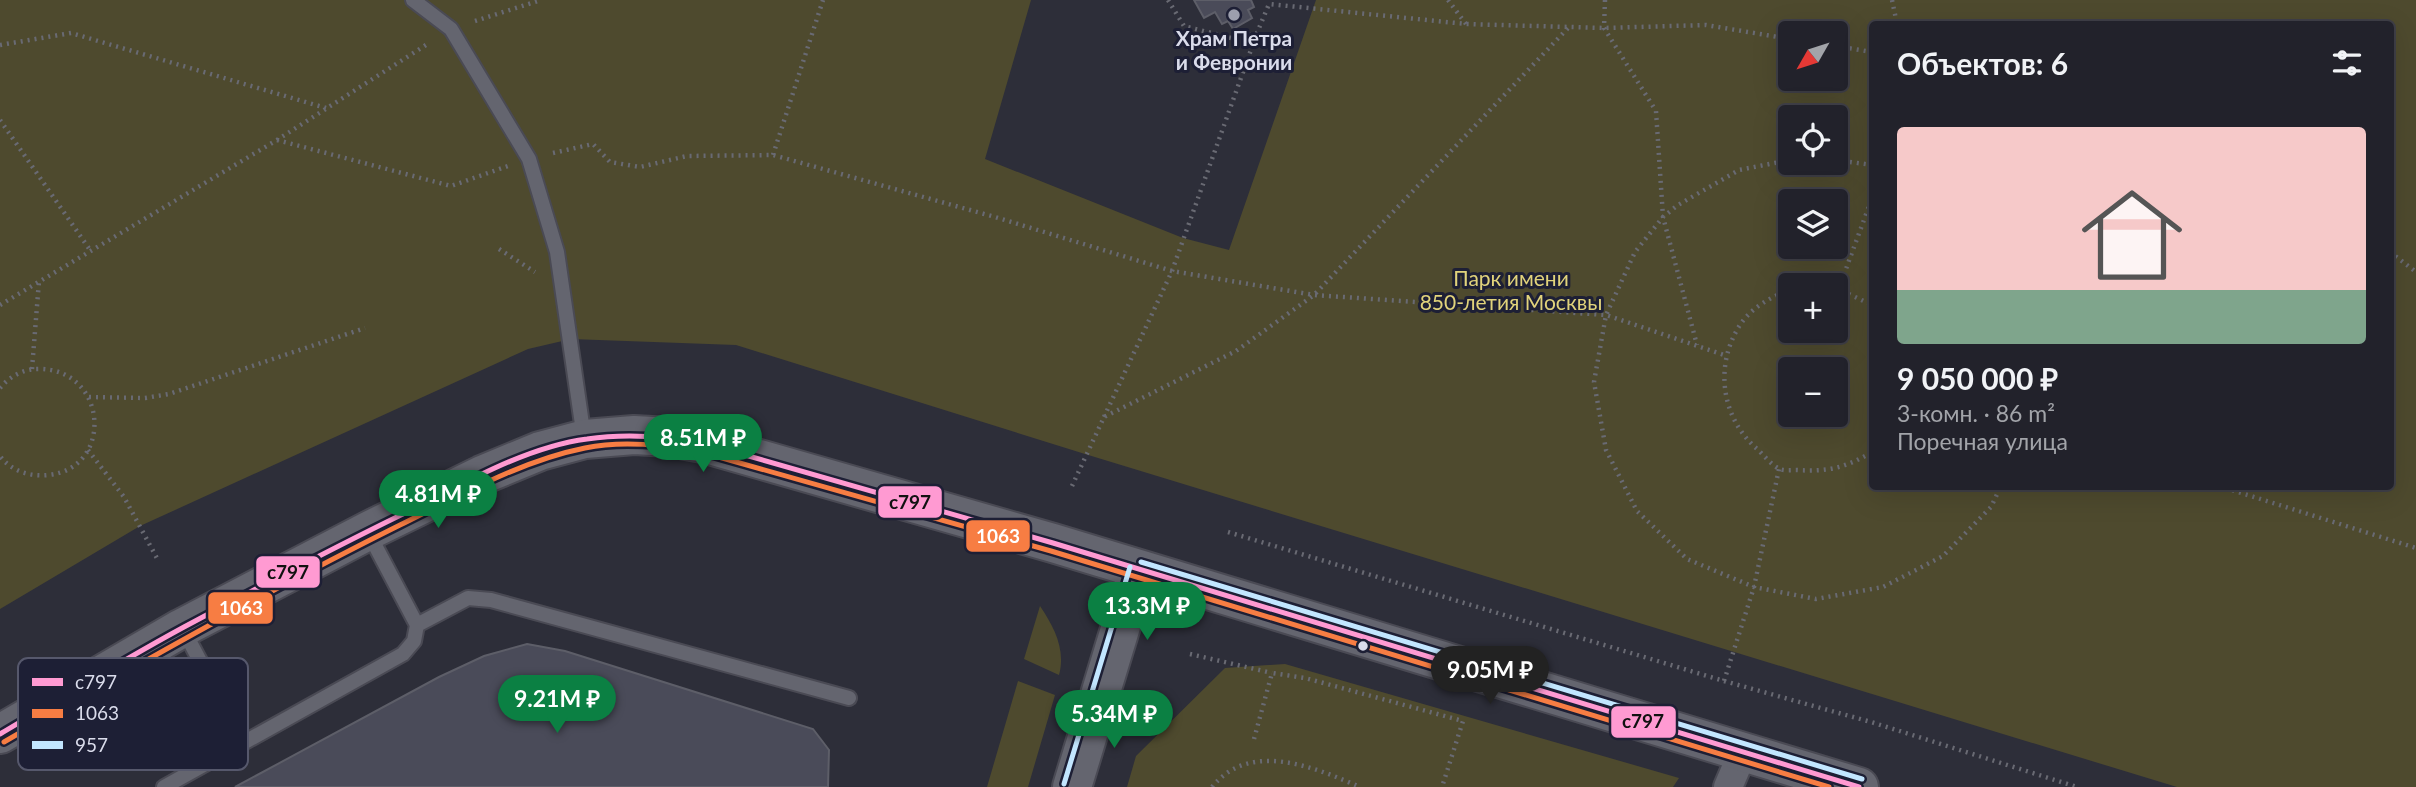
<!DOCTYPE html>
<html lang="ru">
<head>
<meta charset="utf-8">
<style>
  body { margin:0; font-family:Lato,sans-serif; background:#2a2a33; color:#f1f3f6; height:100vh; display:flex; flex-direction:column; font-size:26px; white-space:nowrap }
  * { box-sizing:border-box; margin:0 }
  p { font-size:23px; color:#a2a4a9 }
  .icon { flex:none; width:38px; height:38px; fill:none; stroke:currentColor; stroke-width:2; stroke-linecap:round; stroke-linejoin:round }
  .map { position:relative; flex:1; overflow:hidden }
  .details { position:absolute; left:1869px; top:21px; width:525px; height:469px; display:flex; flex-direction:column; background:#22222b; border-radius:7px; box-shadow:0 7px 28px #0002,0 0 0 2px #3f3f47 }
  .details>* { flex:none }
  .needle { width:46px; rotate:231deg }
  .fabs { position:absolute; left:1778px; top:21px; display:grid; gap:14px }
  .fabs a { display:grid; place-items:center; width:70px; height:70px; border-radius:7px; background:#22222b; box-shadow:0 7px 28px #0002,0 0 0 2px #3f3f47; font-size:35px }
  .price { position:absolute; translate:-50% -60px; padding:0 16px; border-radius:24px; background:#0b8043; color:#fff; font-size:23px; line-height:46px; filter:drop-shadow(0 2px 4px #0008) }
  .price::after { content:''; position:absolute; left:50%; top:42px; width:21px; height:16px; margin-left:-10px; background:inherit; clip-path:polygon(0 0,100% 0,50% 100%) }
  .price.current { background:#222; color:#fff }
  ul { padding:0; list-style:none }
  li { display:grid; align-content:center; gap:14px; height:371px; padding:0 28px }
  li span { display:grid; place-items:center; height:217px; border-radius:7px; color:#555 }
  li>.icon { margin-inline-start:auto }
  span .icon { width:126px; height:126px; fill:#fffc; stroke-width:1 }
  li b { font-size:30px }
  h2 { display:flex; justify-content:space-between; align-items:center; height:84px; padding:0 28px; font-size:30px }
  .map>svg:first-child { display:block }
</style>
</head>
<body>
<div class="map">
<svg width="2416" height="787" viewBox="0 0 2416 787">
  <rect width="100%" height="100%" fill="#2d2e39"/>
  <!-- green -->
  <path fill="#4e4a2e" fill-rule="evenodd" d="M0 0H1031L985 159 1183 238 1229 250 1316 0H2416V787H2177L1085 454 736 345 571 339 528 349 140 526 0 609ZM1872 24H2390V486H1872ZM1790 33H1836V79H1790ZM1790 117H1836V163H1790ZM1790 201H1836V247H1790ZM1790 285H1836V331H1790ZM1790 369H1836V415H1790Z
    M1040 606C1054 627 1066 649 1059 675L1024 659Z
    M1285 664 1679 778 1673 787H1127L1136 756 1225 668Z
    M1018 681 1055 695 1028 787H987Z"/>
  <!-- building -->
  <path fill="#4a4b59" stroke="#5d5e68" stroke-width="2" d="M1194 0H1251L1254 7 1248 10 1252 18 1233 29 1228 21 1222 24 1215 12 1204 18Z
    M527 644 565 651 813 729 829 750 828 787H235L439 677 484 656Z"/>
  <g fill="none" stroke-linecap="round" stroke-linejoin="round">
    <!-- lane casing -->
    <g stroke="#4a4a54" stroke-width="18">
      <path id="lane" d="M413 0 451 29 529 159 557 252 584 438
        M417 625 468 598 491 600 849 698
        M183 629 243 742
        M164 787 403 654 414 641 417 625 368 532"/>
    </g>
    <!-- street casing -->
    <g stroke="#4a4a54" stroke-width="32">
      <path id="street" d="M1728 787 1743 752"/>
    </g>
    <!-- secondary casing -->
    <g stroke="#4a4a54" stroke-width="42">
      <path id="secondary" d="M0 734 182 628 368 531 482 475 540 451 585 439 634 435 670 437 703 443 1053 543 1859 787
        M1072 787 1138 570"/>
    </g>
    <!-- path -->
    <path stroke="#696a73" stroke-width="4.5" stroke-dasharray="2 5" stroke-linecap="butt" d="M1168 0 1184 26 1235 39 1257 33 1269 4 1466 24 1604 28 1706 25 1790 39
      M1448 0 1466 24
      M1605 0 1604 28 1656 111 1663 217 1697 345
      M1892 0 1897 24
      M475 21 541 0
      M0 45 71 33 326 108
      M1836 46 1872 52
      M0 120 90 250
      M277 140 451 186 508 166
      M553 153 593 144 610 162 640 167 687 156 773 155 995 217 1172 271 1314 295 1606 315 1727 356
      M773 155 823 0
      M1790 160 1739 170 1678 205 1663 217 1635 252 1606 315 1594 382 1606 450 1637 511 1687 559 1754 587 1816 599 1883 587 1943 556 1991 507 2001 486
      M1836 160 1872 165
      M499 249 535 272
      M2390 252 2416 272
      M1836 288 1872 305
      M1839 288 1872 198
      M1790 290C1773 296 1754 306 1742 322 1714 362 1720 416 1756 448 1763 454 1772 466 1780 469 1784 471 1792 470 1796 470 1828 472 1845 468 1872 452
      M0 305 277 140 429 43
      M32 369 39 281
      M0 388C9 377 23 369 37 369 108 367 115 469 48 475 30 477 11 471 0 456
      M89 397 145 398 169 394 365 328
      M1104 417 1172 271 1257 33
      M88 450 124 497 159 562
      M1072 486 1104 417 1236 351 1314 295 1569 27
      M2219 486 2416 548
      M1228 532 1724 681 1754 587 1779 469
      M1190 654 1272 673
      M1724 681 1871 722 2077 787
      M1254 739 1272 673 1305 678 1463 721 1442 787
      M1212 787C1250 740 1314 767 1360 787"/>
    <!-- lane -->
    <use href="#lane" stroke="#64656f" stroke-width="14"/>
    <!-- street -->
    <use href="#street" stroke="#64656f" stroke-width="28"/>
    <!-- secondary -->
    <use href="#secondary" stroke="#64656f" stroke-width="38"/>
    <!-- bus-1 casing -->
    <g stroke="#1d1f35" stroke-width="10">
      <path id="bus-1" d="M0 734C61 698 121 661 184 627 257 588 331 549 405 513 461 485 525 447 587 439 626 433 664 436 703 443L1053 543 1859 787"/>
    </g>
    <!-- bus-2 casing -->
    <g stroke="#1d1f35" stroke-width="10">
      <path id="bus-2" d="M4 742C134 666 265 592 400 525 459 496 520 461 585 448 623 440 663 445 701 452L1051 551 1829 787"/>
    </g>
    <!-- bus-3 casing -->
    <g stroke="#1d1f35" stroke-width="10">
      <path id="bus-3" d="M1141 562 1862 779
        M1064 784 1130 567"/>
    </g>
    <!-- bus-1 -->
    <use href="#bus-1" stroke="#ff9ad2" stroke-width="5"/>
    <!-- bus-2 -->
    <use href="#bus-2" stroke="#f77d43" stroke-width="5"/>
    <!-- bus-3 -->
    <use href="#bus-3" stroke="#c2e6ff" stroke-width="5"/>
  </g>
  <!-- markers -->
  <circle fill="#9d9fad" stroke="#1d1f35" stroke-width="2.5" cx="1234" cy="15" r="7"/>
  <circle fill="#dadceb" stroke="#1d1f35" stroke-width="2.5" cx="1363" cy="646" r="6"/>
  <g text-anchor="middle" stroke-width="6" stroke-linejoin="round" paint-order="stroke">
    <!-- poi labels -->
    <g font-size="21" font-weight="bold" fill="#dadceb" stroke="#1d1f35">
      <text x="1234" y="46">Храм Петра<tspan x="1234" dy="24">и Февронии</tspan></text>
    </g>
    <!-- park labels -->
    <g font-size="21" fill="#e1d37b" stroke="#1d1f35">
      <text x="1511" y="286">Парк имени<tspan x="1511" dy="24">850-летия Москвы</tspan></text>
    </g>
  </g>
  <!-- legend -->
  <rect x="18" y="658" width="230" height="112" rx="10" fill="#1d1f35" stroke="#56586c" stroke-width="2"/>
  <rect x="32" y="678" width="31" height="8" fill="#ff9ad2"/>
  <rect x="32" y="709" width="31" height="9" fill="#f77d43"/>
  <rect x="32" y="741" width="31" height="8" fill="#c2e6ff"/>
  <g font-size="19" fill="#dadceb">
    <text x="75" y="689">с797</text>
    <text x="75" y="720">1063</text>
    <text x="75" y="752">957</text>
  </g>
  <g stroke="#1d1f35" stroke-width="2.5">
    <rect x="877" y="485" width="66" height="34" rx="7" fill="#ff9ad2"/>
    <rect x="965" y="519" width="66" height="34" rx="7" fill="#f77d43"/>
    <rect x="255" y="555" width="66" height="34" rx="7" fill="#ff9ad2"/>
    <rect x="207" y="591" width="67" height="34" rx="7" fill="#f77d43"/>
    <rect x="1610" y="705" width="67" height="34" rx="7" fill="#ff9ad2"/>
  </g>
  <g font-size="19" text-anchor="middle" font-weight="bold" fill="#fff">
    <text x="998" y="543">1063</text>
    <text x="241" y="615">1063</text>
  </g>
  <g font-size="19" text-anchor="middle" font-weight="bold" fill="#111">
    <text x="910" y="509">с797</text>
    <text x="288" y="579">с797</text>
    <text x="1643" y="728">с797</text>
  </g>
</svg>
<div class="fabs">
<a><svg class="needle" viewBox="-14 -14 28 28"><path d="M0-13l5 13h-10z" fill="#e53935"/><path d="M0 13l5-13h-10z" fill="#a2a4a9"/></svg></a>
<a><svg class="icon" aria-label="locate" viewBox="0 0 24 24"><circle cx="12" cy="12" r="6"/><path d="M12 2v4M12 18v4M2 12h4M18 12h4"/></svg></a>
<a><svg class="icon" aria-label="layers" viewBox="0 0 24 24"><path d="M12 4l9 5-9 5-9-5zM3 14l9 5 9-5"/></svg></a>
<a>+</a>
<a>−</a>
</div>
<b class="price" style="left:703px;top:474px">8.51M ₽</b>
<b class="price" style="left:438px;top:530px">4.81M ₽</b>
<b class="price" style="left:1147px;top:642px">13.3M ₽</b>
<b class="price current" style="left:1490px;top:706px">9.05M ₽</b>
<b class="price" style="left:557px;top:735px">9.21M ₽</b>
<b class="price" style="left:1114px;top:750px">5.34M ₽</b>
<section class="details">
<h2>Объектов: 6<svg class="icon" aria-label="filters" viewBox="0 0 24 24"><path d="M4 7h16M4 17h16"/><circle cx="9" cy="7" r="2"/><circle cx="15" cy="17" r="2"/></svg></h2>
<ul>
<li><span style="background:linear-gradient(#f6c9c9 75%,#7fa58c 0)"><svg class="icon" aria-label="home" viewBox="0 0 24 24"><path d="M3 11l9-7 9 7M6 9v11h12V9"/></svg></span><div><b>9 050 000 ₽</b><p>3-комн. · 86 m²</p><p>Поречная улица</p></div></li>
</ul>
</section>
</div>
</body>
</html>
